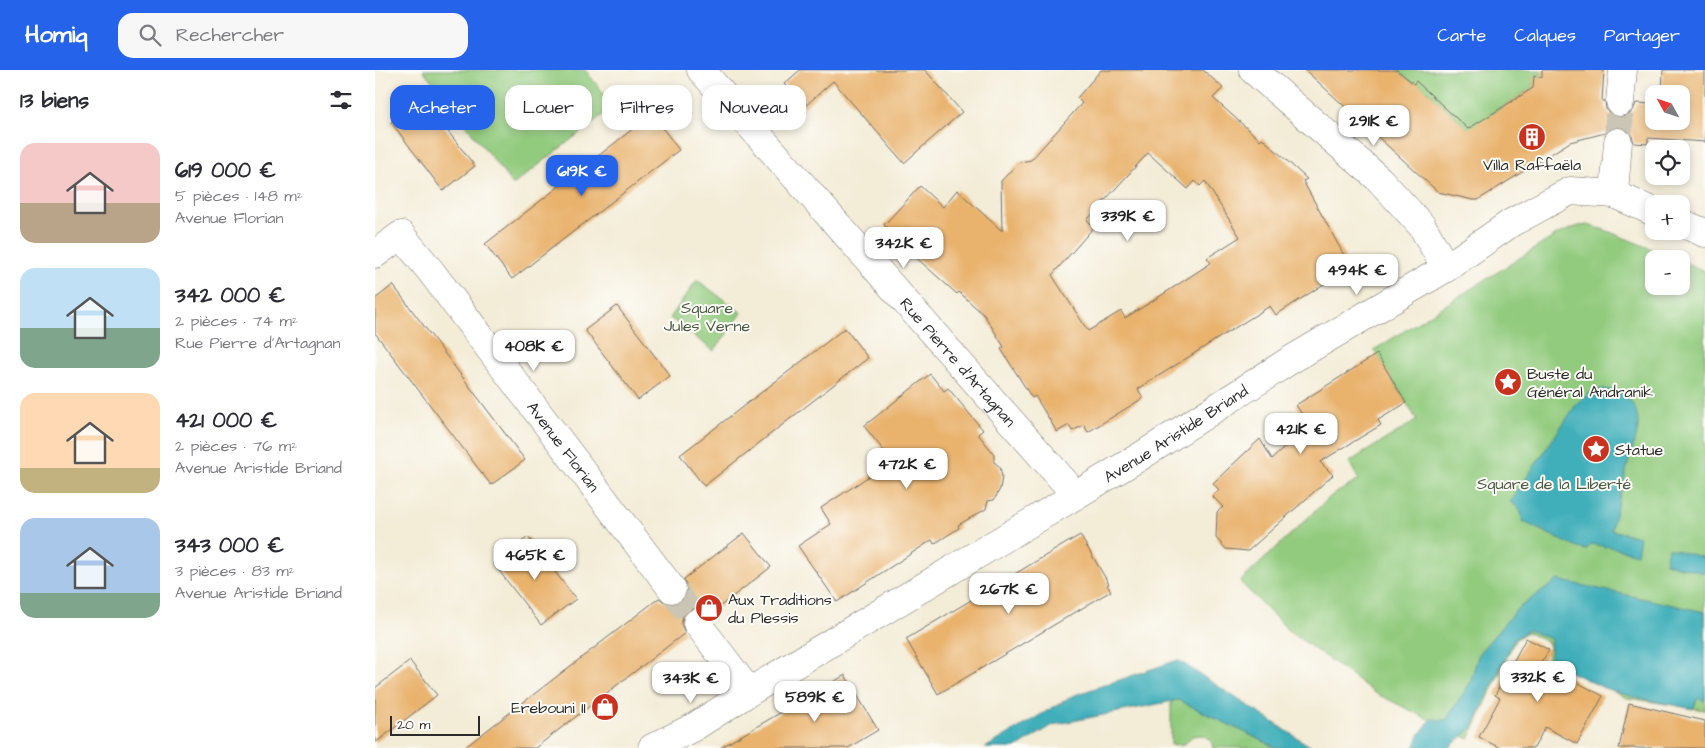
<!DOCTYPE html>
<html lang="fr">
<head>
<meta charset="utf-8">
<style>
  body { margin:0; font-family:"Architects Daughter",sans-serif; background:#f7f7f7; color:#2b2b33; height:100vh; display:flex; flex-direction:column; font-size:19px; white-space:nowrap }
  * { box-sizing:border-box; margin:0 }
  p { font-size:16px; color:#7c7c81 }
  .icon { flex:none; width:28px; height:28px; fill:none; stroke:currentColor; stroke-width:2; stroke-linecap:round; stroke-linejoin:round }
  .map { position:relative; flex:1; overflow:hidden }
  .details { display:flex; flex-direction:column; background:#fff; width:375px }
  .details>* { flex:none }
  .hud { position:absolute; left:15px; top:15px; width:475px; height:45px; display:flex; gap:10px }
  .needle { width:32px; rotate:310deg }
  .fabs { position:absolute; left:1270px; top:15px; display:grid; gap:10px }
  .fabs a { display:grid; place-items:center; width:45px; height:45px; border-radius:10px; background:#fff; box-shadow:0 2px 8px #0003; font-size:25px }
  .scale { position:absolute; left:15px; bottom:12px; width:90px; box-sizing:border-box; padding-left:5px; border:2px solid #2b2b2b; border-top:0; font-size:14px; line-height:18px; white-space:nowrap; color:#2b2b2b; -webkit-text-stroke:4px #fdfcf7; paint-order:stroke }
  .price { position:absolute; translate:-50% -42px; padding:0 11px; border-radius:10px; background:#fff; color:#222; font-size:16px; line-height:32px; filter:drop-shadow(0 1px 2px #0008) }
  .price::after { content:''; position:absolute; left:50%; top:30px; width:15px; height:11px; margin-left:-8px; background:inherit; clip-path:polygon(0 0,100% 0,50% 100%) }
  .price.active { background:#2563eb; color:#fff }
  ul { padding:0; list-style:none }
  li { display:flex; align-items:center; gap:15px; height:125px; padding:0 20px }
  li span { display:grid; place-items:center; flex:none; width:140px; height:100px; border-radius:15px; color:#555 }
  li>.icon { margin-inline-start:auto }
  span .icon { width:60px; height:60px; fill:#fffc; stroke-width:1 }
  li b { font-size:21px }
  h2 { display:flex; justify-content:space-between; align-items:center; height:60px; padding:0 20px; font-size:21px }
  .chip { padding:0 18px; border-radius:15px; background:#fff; box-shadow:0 2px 8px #0003; font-size:18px; line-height:45px }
  .chip.active { background:#2563eb; color:#fff }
  header { display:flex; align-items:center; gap:30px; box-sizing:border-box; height:70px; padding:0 25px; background:#2563eb; color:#fff }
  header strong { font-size:24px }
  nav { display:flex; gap:28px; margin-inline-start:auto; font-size:18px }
  .search { width:350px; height:45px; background:#f7f7f7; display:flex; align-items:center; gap:12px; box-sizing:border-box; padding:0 18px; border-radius:15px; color:#7c7c81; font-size:19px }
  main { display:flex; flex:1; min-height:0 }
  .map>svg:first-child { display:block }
</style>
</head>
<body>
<header>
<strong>Homiq</strong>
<div class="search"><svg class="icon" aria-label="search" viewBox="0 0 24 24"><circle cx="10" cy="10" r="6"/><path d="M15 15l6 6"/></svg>Rechercher</div>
<nav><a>Carte</a><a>Calques</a><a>Partager</a></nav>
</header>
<main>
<section class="details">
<h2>13 biens<svg class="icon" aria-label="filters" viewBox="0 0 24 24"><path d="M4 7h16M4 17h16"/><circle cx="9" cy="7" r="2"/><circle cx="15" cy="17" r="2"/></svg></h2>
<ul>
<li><span style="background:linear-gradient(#f6c9c9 60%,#b9a48a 0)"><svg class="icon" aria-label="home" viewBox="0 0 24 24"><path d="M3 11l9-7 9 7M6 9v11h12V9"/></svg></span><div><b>619 000 €</b><p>5 pièces · 148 m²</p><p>Avenue Florian</p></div></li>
<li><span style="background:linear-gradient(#bfe0f5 60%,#7fa58c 0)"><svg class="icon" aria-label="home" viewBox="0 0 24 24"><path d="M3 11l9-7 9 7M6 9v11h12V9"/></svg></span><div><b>342 000 €</b><p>2 pièces · 74 m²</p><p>Rue Pierre d'Artagnan</p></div></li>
<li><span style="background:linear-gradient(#ffd9b3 75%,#c2b280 0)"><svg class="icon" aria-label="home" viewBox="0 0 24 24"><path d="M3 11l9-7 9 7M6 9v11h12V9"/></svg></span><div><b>421 000 €</b><p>2 pièces · 76 m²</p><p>Avenue Aristide Briand</p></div></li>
<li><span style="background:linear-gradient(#a9c7e8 75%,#7fa58c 0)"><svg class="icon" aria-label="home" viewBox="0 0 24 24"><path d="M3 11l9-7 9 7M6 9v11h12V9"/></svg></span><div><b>343 000 €</b><p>3 pièces · 83 m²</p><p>Avenue Aristide Briand</p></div></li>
</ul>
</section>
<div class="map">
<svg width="1330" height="678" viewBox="0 0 1330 678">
  <rect width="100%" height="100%" fill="#fdfcf7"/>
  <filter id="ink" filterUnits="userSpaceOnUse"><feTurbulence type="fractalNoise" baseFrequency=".02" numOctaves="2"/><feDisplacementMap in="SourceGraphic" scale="10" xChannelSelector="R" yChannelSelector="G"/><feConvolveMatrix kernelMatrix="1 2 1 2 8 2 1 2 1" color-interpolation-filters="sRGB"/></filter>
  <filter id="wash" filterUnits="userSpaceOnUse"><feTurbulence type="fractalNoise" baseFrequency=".0096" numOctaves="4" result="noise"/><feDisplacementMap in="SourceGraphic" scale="20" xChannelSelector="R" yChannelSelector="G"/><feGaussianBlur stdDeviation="1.12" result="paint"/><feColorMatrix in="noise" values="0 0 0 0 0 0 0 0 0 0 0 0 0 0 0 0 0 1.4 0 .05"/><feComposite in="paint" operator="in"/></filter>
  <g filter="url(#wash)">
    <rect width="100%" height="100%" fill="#f3ecd7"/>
    <!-- green -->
    <path fill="#92cb7e" stroke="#5e7b54" d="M48 0H210L239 36 138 115Z
      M1022 0H1167V7H1159L1158 18 1116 44 1094 69 1085 51 1041 11 1039 14Z
      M1213 155 1230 160 1301 189H1279V216H1306V191L1330 201V640L1252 628 1172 590 1174 573 1152 562 1140 570 1094 669 1000 623 973 603 914 561 865 512 956 426 984 410 974 392 1042 350 999 280 1183 164 1203 156Z
      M322 210 367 243 339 281 295 248Z
      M804 630 902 678H838L836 671 828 665 817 666 810 674 796 675V631Z"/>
    <!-- water -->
    <path fill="#3fafba" stroke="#356d72" d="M1228 319C1244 320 1259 328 1262 345 1266 359 1258 376 1254 390 1248 413 1242 437 1236 460L1265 467 1262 484 1232 476 1231 477 1217 474 1211 480 1190 472 1147 451C1148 441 1143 437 1135 432L1203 332 1216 322Z
      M1293 478 1330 488V503L1290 493Z
      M1183 510 1330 542V631L1323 628 1318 639 1255 626 1229 618 1175 592 1176 569 1153 560 1139 569 1097 658 1074 678H1039L1044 665 1056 649 1071 650 1095 613 1104 583 1142 539Z
      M803 590 938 678H902L803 630 678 655 641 678H610L697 626Z"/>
    <g id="blocks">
      <!-- building -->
      <path fill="#e9b36e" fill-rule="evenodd" d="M425 0H550L587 42 529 93 458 11 429 37 409 14Z
        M726 0H828L848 18 838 28 885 70 887 68 932 109 928 111 970 187 958 194 960 198 948 205 952 212 901 245 895 236 842 269 763 319 768 328 713 362 709 355 697 361 694 355 682 362 660 326 657 328 626 279 629 277 610 246 584 222 582 224 537 184 539 182 509 155 545 116 568 137 582 120 627 161 626 111 644 92 656 90 707 33 702 28ZM773 83 813 119 820 111 825 116 830 111 865 167 832 188 836 193 776 232 750 248 746 241 713 261 677 205 719 157 712 150Z
        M930 0H1022L1039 14 1041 11 1093 59 1158 18 1159 6 1167 7V0H1229L1227 31H1230L1231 39 1236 45 1244 48 1252 46 1258 41 1261 33 1279 34V51H1306V24H1287L1288 0H1330V72L1273 68V74L1259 73 1257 66 1252 59 1245 57 1237 58 1230 63 1195 72 1103 130H1098L1063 122Z
        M46 27 100 96 68 121 16 52Z
        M277 44 304 80 137 209 110 174Z
        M18 215 150 390 116 415 0 263V229Z
        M242 236 295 306 263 330 210 260Z
        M470 258 493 288 329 416 305 385Z
        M1002 284 1031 333 1003 350 1006 355 945 392 958 405 873 481 851 479 841 468 842 442 848 437 837 426 844 420 838 413 885 369 897 389 934 355 921 335Z
        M555 304 569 321 573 318 608 360 603 364 619 384V392L625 397 627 407 625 419 619 430 613 431 611 439 583 455 584 458 559 474 557 470 462 532 423 476 456 454 446 438 517 391 489 356Z
        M369 463 396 497 335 544 329 539 321 538 312 541 308 546 306 554 310 563 160 678H89L284 528 291 533 298 534 307 531 311 525 312 518 309 509Z
        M705 465 734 514 732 515 736 521 563 624 531 569Z
        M153 467 201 529 166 555 118 493Z
        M1151 568 1174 580 1166 593 1228 626 1202 674 1170 657 1159 678H1125L1104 667 1125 628 1120 625Z
        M35 591 62 625 0 673V618Z
        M470 605 503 660 473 678H345Z
        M1254 633 1330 651V678H1244Z"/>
    </g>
  </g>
  <g filter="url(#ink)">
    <use href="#blocks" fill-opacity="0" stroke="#716f67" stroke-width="1"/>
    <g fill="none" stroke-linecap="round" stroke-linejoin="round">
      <!-- street-tunnel -->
      <path stroke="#cbc5b5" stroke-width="28" stroke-dasharray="28 14" stroke-linecap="butt" d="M1243 72 1245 32
        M297 519 322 553"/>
      <!-- street casing -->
      <g stroke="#716f67" stroke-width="29">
        <g id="street">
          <path d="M878 0 1004 109 1047 156 1071 198"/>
          <path d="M1245 32 1248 0"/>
          <path d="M1239 124 1243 72"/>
          <path id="s1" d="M0 184 26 165 54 199 297 519"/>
          <path d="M322 553 374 622"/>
        </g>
      </g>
      <!-- secondary casing -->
      <g stroke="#716f67" stroke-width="29">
        <g id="secondary">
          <path id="s2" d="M326 0 701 425"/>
          <path d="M1306 153 1330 163"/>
          <path id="s3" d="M277 678 319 657 374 622 766 386 914 291 1071 198 1136 153 1195 121 1239 124 1279 142"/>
        </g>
      </g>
      <!-- street -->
      <use href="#street" stroke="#fff" stroke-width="28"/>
      <!-- secondary -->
      <use href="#secondary" stroke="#fff" stroke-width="28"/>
    </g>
  </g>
  <!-- icons -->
  <defs>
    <g id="building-disc" transform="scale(1.4375)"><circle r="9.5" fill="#c8321e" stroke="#fdfcf7"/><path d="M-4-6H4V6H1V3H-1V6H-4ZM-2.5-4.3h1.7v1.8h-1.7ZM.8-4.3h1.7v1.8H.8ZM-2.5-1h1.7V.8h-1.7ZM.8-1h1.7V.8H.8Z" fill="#fff"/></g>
    <g id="sight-disc" transform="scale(1.4375)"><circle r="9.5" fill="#c8321e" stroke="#fdfcf7"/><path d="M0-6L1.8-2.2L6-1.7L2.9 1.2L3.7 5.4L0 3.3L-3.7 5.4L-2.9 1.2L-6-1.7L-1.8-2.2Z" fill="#fff"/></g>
    <g id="shop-disc" transform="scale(1.4375)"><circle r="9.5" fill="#c8321e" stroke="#fdfcf7"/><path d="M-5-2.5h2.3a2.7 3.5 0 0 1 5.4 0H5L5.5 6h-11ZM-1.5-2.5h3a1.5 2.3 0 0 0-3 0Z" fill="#fff"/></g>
  </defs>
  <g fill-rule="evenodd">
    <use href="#building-disc" x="1157" y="67"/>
    <use href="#sight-disc" x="1133" y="312"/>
    <use href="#sight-disc" x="1221" y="379"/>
    <use href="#shop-disc" x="334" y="538"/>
    <use href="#shop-disc" x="230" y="637"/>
  </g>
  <g text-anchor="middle" stroke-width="4" stroke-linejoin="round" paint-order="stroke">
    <!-- poi labels -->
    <g font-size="16" fill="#2b2b2b" stroke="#fdfcf7" text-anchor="start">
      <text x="1157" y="100" text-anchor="middle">Villa Raffaëla</text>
      <text x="1152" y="309">Buste du<tspan x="1152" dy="18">Général Andranik</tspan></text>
      <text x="1240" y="385">Statue</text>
      <text x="353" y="535">Aux Traditions<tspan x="353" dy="18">du Plessis</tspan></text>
      <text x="211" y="643" text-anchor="end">Erebouni II</text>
    </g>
    <!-- park labels -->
    <g font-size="16" fill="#4a5b44" stroke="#fdfcf7">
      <text x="332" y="243">Square<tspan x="332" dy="18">Jules Verne</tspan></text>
      <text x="1179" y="419">Square de la Liberté</text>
    </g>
    <!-- street labels -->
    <g font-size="16" fill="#2b2b2b" stroke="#fdfcf7">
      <text dy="6" stroke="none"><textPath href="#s2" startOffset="389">Rue Pierre d'Artagnan</textPath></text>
      <text dy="6" stroke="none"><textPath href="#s3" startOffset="611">Avenue Aristide Briand</textPath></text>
      <text dy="6" stroke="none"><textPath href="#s1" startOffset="299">Avenue Florian</textPath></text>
    </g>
  </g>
</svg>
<div class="fabs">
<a><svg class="needle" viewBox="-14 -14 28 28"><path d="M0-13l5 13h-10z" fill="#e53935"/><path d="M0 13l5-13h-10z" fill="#7c7c81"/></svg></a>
<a><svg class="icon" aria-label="locate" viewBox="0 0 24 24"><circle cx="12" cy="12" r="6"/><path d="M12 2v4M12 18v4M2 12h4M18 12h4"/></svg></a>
<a>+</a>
<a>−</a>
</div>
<div class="scale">20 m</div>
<b class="price" style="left:999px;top:77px">291K €</b>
<b class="price active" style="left:207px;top:127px">619K €</b>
<b class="price" style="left:753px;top:172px">339K €</b>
<b class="price" style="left:529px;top:199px">342K €</b>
<b class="price" style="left:982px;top:226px">494K €</b>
<b class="price" style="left:159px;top:302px">408K €</b>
<b class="price" style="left:926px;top:385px">421K €</b>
<b class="price" style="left:532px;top:420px">472K €</b>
<b class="price" style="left:160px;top:511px">465K €</b>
<b class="price" style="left:634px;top:545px">267K €</b>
<b class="price" style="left:1163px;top:633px">332K €</b>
<b class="price" style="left:316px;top:634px">343K €</b>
<b class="price" style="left:440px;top:653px">589K €</b>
<div class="hud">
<a class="chip active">Acheter</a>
<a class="chip">Louer</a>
<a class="chip">Filtres</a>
<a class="chip">Nouveau</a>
</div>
</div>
</main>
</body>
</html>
